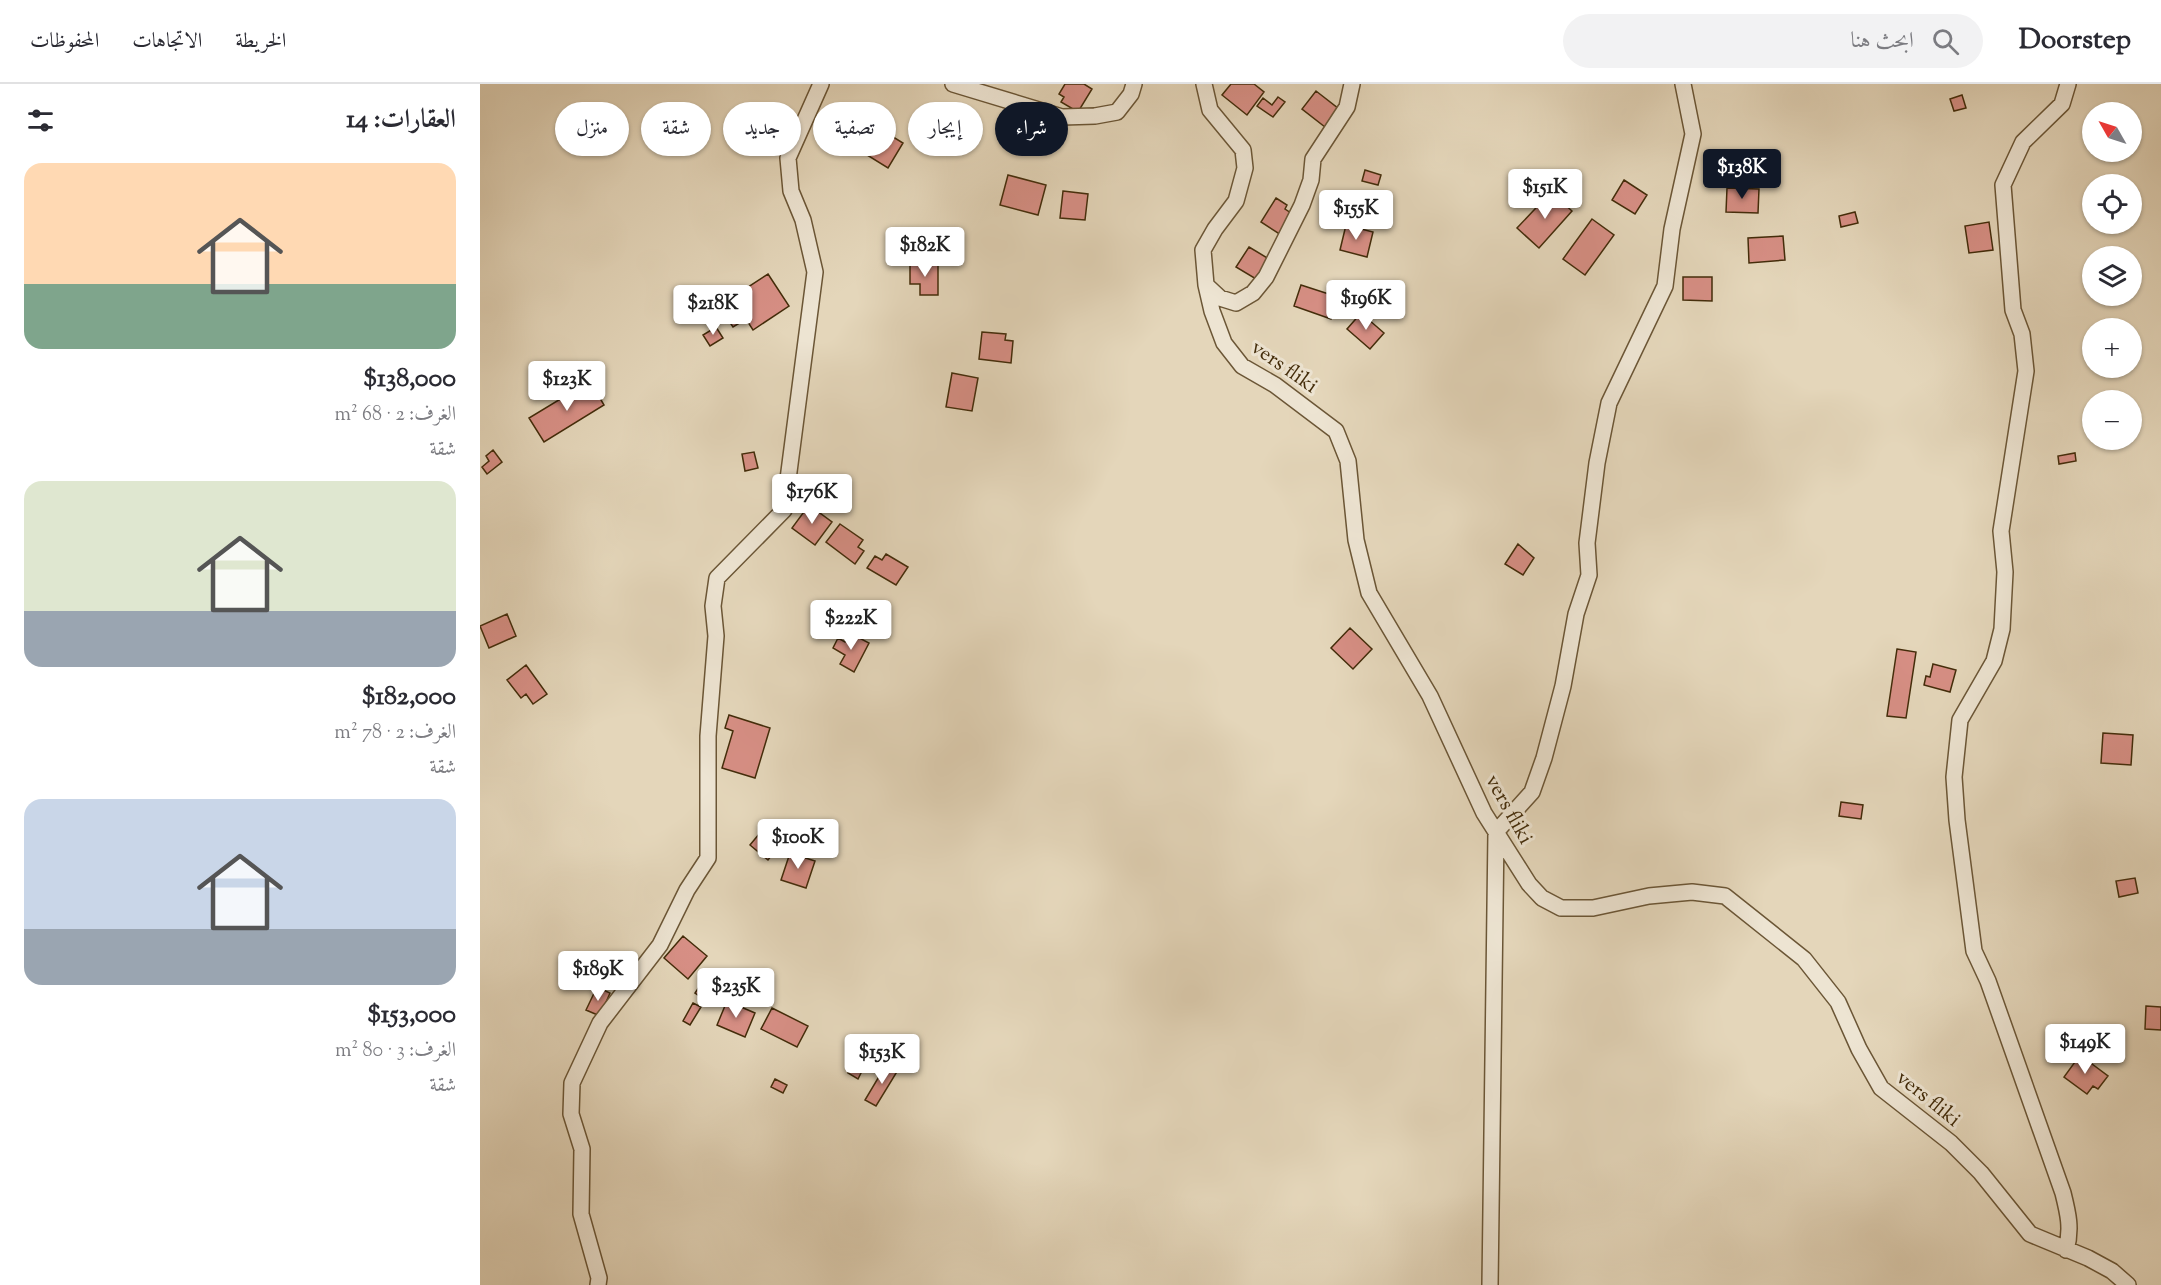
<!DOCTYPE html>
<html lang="ar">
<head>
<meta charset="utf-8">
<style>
  body { margin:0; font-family:"Sorts Mill Goudy",Amiri,serif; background:#f2f2f3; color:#2b2b33; direction:rtl; height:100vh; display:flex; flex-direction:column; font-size:22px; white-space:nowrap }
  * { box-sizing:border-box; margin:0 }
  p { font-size:20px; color:#7c7c81 }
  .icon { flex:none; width:33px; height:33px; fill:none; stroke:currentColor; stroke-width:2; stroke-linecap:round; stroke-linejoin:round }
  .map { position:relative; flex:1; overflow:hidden; direction:ltr }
  .details { display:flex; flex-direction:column; background:#fff; width:480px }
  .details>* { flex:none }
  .top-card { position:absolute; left:18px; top:18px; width:570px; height:54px; direction:rtl; display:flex; gap:12px }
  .needle { width:39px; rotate:309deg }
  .tools { position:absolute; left:1602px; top:18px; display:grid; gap:12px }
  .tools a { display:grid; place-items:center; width:60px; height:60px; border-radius:50%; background:#fff; box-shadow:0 2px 4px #0004; font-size:30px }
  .price { position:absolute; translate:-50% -51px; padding:0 14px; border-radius:6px; background:#fff; color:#222; font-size:20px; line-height:39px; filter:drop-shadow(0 2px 3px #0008) }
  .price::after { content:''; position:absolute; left:50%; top:36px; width:18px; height:14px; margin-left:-9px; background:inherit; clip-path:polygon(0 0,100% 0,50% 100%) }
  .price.current { background:#111827; color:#fff }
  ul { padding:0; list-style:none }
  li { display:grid; align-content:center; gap:12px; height:318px; padding:0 24px }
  li span { display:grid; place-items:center; height:186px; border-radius:18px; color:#555 }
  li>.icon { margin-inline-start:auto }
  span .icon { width:108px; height:108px; fill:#fffc; stroke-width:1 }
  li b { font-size:26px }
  h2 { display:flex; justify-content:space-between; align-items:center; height:72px; padding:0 24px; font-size:26px }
  .pill { padding:0 21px; border-radius:27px; background:#fff; box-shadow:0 2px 4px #0004; font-size:21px; line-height:54px }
  .pill.current { background:#111827; color:#fff }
  header { display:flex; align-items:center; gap:36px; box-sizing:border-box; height:84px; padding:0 30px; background:#fff; border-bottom:2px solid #e1e1e2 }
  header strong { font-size:28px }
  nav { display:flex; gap:33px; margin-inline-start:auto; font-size:21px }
  .search { width:420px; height:54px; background:#f2f2f3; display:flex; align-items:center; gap:15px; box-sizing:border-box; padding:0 21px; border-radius:33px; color:#7c7c81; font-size:22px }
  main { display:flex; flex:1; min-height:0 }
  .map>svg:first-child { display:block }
</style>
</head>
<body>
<header>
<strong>Doorstep</strong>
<div class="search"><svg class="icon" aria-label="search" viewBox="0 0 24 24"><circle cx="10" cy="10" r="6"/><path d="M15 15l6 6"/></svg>ابحث هنا</div>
<nav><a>الخريطة</a><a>الاتجاهات</a><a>المحفوظات</a></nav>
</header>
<main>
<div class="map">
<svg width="1681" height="1201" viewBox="0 0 1681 1201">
  <rect width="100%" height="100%" fill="#e4d6ba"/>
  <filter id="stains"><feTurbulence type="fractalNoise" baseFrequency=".00333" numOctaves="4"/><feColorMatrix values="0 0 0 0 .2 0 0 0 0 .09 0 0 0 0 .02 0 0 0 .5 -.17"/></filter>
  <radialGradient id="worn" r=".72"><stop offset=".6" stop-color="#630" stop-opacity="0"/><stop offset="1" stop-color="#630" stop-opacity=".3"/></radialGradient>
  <!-- building -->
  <path fill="#d78f85" stroke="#432c0a" stroke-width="1.5" d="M585 0H604L612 5 598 28 581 18 584 13 579 10Z
    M751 0H774L784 8 767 31 742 11Z
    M836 7 859 25 845 43 822 25Z
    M1482 11 1486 24 1474 27 1470 15Z
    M798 13 805 18 793 33 777 22 783 14 792 21Z
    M470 19 479 23 475 33 466 29Z
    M475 39 490 43 487 54 472 49Z
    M405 48 423 59 408 84 387 71 392 62 395 64Z
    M885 86 901 91 898 101 882 97Z
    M528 91 566 101 558 131 520 121Z
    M1144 96 1167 111 1155 130 1132 116Z
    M1247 104 1279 105 1278 129 1246 128Z
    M583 107 608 110 605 136 580 134Z
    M1071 108 1092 127 1059 164 1037 144Z
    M796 114 807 121 805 125 814 131 801 151 781 138Z
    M1375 128 1378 139 1361 143 1359 132Z
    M1112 135 1134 151 1105 191 1083 175Z
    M1509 138 1513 166 1489 169 1485 142Z
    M866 141 893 148 887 173 860 166Z
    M1303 152 1305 176 1269 179 1268 154Z
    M769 163 789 175 776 195 756 183Z
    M458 180V211H440V200H430V181Z
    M288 190 309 222 273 246 266 235 253 243 239 222Z
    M1203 193H1232V217L1203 216Z
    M821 201 858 213 851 235 814 222Z
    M881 229 904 249 890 265 867 245Z
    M236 243 243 254 230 262 223 251Z
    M502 248 526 250 525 256 533 257 531 279 499 275Z
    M472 289 498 294 492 327 466 323Z
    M110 297 124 321 64 358 49 334Z
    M13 366 22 378 7 390 2 383 9 377 6 372Z
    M274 368 278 384 265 387 262 370Z
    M1595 369 1596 377 1579 380 1578 372Z
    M329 421 352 438 335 461 312 444Z
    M360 440 383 456 378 463 384 467 375 480 346 458Z
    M1038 460 1054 474 1043 491 1025 480Z
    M406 470 428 483 416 501 387 484 395 472 402 476Z
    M27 530 36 552 9 564 0 542Z
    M870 544 892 565 873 585 851 564Z
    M370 549 389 559 374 588 360 580 365 571 353 564 358 554 365 558Z
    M1417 565 1436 568 1426 634 1407 632Z
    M1453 580 1476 586 1470 608 1444 601 1446 592 1450 593Z
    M46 581 67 610 53 620 46 610 41 614 27 596Z
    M249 631 290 644 275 694 242 684 253 647 245 644Z
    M1623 649 1653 651 1651 681 1621 679Z
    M1361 718 1383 721 1381 735 1359 732Z
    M285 743 302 758 288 776 270 761Z
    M310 769 335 777 326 804 301 796Z
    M1655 794 1658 809 1639 813 1636 797Z
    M203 852 227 872 208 895 184 874Z
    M223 897 230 902 222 914 215 909Z
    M117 903 130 909 120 932 106 926Z
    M247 917 275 929 265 953 237 941Z
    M213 919 221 923 210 941 203 937Z
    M1666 922 1681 923V946L1665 945Z
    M292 924 328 942 317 963 281 945Z
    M1600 971 1628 992 1618 1005 1613 1002 1607 1010 1584 993Z
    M407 979 418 986 396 1022 385 1016Z
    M373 980 383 985 378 995 368 989Z
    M295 995 307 1001 303 1009 291 1003Z"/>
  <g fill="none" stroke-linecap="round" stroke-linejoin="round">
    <!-- minor casing -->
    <g stroke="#6b5636" stroke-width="18">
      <path id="minor" d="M473 0 582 33 615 32 637 28 651 10 654 0
        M724 0 730 26 763 66 765 84 756 117 735 145 723 166 726 201 732 227 744 259 762 282 795 301 856 347 868 377 876 456 889 509 950 612 1004 729 1049 800 1062 814 1081 824H1113L1169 812 1212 808 1245 812 1324 875 1358 918 1379 965 1401 1004 1471 1059 1501 1089 1550 1150 1608 1174 1632 1187 1648 1201
        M726 201 740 214 756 219 773 209 786 193 822 121 831 96 833 75 867 23 872 0
        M1586 1166C1592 1145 1588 1129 1583 1109L1508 897 1494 867 1477 736 1474 693 1480 636 1514 577 1522 545 1525 488 1521 447 1546 287 1542 250 1533 226 1523 101 1543 58 1582 20 1588 0
        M118 1201 119 1194 101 1130 102 1065 91 1030 92 999 120 939 180 861 207 806 228 774V652L236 552 233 522 237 494 304 426 335 188 323 136 311 107 308 74 341 0
        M1010 1201 1016 748 1052 708 1064 674 1083 602 1096 530 1109 491 1107 459 1117 379 1129 319 1185 202 1192 145 1213 50 1203 0"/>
    </g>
    <!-- minor -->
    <use href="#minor" stroke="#ede4d2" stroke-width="15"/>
  </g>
  <g text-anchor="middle" stroke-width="6" stroke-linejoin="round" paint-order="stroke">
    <!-- street labels -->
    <g font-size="21" fill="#432c0a" stroke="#ede4d2">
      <text transform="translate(805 282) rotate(35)" y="7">vers fliki</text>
      <text transform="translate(1030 725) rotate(61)" y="7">vers fliki</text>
      <text transform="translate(1449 1014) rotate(39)" y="7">vers fliki</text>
    </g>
  </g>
  <rect width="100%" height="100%" filter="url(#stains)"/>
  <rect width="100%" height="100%" fill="url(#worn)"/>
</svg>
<div class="tools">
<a><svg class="needle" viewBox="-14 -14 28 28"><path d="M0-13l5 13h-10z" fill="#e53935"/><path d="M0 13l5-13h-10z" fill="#7c7c81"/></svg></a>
<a><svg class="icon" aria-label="locate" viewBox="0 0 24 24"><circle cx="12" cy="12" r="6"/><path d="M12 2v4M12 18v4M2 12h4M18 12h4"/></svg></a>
<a><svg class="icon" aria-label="layers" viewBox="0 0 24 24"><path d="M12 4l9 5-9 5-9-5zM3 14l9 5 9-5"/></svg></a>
<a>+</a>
<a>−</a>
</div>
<b class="price current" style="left:1262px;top:116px">$138K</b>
<b class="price" style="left:1065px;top:136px">$151K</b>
<b class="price" style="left:876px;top:157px">$155K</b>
<b class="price" style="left:445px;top:194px">$182K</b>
<b class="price" style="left:886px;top:247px">$196K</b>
<b class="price" style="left:233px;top:252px">$218K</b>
<b class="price" style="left:87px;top:328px">$123K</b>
<b class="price" style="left:332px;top:441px">$176K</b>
<b class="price" style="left:371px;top:567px">$222K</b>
<b class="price" style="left:318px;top:786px">$100K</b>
<b class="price" style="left:118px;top:918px">$189K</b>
<b class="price" style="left:256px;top:935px">$235K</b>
<b class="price" style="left:1605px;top:991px">$149K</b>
<b class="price" style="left:402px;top:1001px">$153K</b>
<div class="top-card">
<a class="pill current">شراء</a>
<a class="pill">إيجار</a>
<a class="pill">تصفية</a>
<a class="pill">جديد</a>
<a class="pill">شقة</a>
<a class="pill">منزل</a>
</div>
</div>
<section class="details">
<h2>العقارات: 14<svg class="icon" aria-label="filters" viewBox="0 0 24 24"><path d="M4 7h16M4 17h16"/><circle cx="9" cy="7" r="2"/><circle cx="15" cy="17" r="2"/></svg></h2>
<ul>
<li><span style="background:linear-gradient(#ffd9b3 65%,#7fa58c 0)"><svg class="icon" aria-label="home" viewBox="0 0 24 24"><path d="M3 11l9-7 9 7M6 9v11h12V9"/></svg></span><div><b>$138,000</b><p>الغرف: 2 · 68 m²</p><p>شقة</p></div></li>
<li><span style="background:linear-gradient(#dfe7d0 70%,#9aa5b1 0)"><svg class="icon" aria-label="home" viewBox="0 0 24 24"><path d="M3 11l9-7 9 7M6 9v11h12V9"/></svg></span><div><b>$182,000</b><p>الغرف: 2 · 78 m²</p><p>شقة</p></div></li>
<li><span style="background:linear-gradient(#c9d6e8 70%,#9aa5b1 0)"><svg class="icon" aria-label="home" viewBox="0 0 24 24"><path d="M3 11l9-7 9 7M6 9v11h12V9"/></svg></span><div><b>$153,000</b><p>الغرف: 3 · 80 m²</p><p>شقة</p></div></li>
</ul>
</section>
</main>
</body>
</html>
